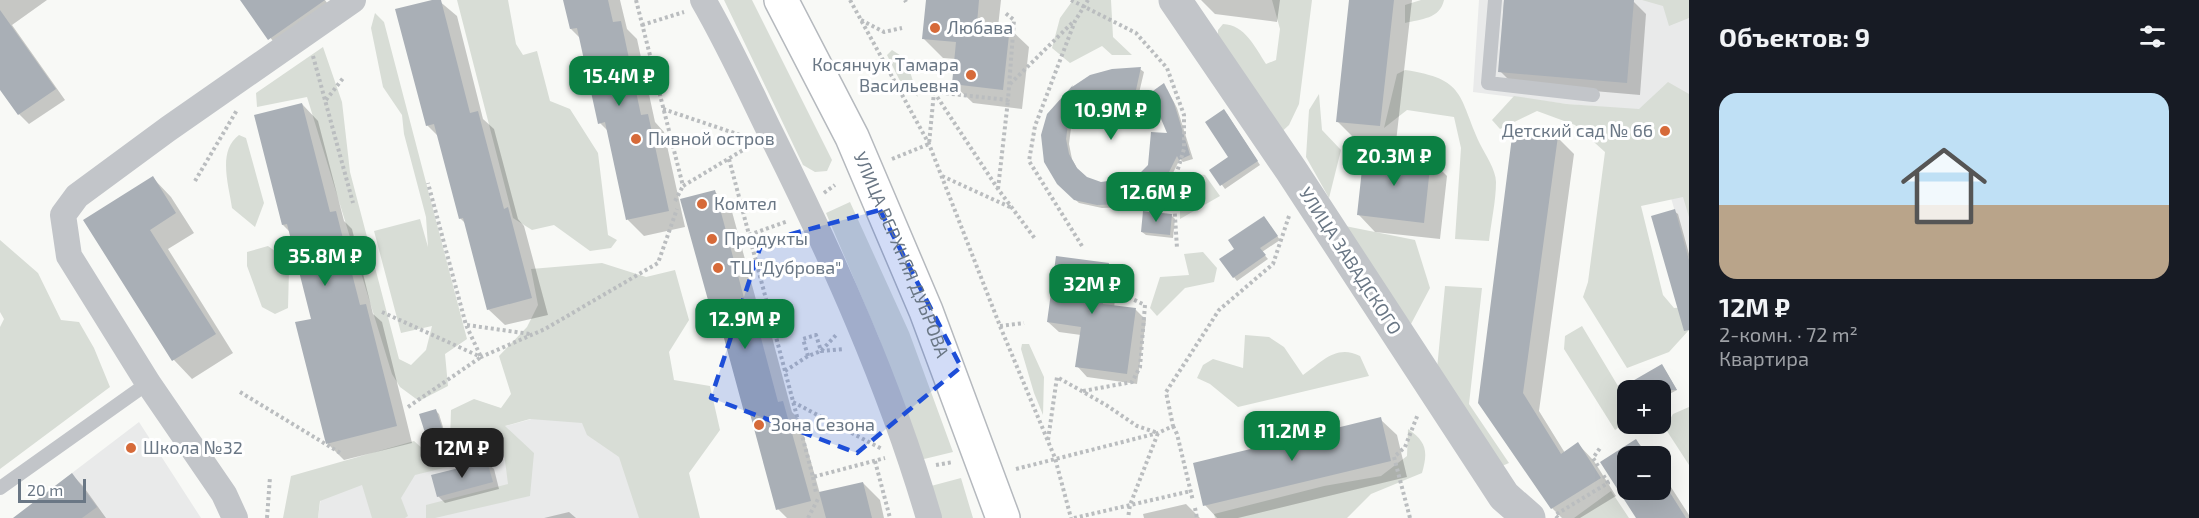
<!DOCTYPE html>
<html lang="ru">
<head>
<meta charset="utf-8">
<style>
  body { margin:0; font-family:"Exo 2",sans-serif; background:#20242c; color:#f1f3f6; height:100vh; display:flex; flex-direction:column; font-size:22px; white-space:nowrap }
  * { box-sizing:border-box; margin:0 }
  p { font-size:20px; color:#9ea1a6 }
  .icon { flex:none; width:33px; height:33px; fill:none; stroke:currentColor; stroke-width:2; stroke-linecap:round; stroke-linejoin:round }
  .map { position:relative; flex:1; overflow:hidden }
  .details { display:flex; flex-direction:column; background:#171b24; width:510px }
  .details>* { flex:none }
  .tools { position:absolute; left:1617px; top:380px; display:grid; gap:12px }
  .tools a { display:grid; place-items:center; width:54px; height:54px; border-radius:12px; background:#171b24; box-shadow:0 6px 24px #0002; font-size:30px }
  .scale { position:absolute; left:18px; bottom:15px; width:68px; box-sizing:border-box; padding-left:6px; border:3px solid #6a7785; border-top:0; font-size:16px; line-height:21px; white-space:nowrap; color:#6a7785; -webkit-text-stroke:4px #fff; paint-order:stroke }
  .price { position:absolute; translate:-50% -51px; padding:0 14px; border-radius:12px; background:#0b8043; color:#fff; font-size:20px; line-height:39px; filter:drop-shadow(0 2px 3px #0008) }
  .price::after { content:''; position:absolute; left:50%; top:36px; width:18px; height:14px; margin-left:-9px; background:inherit; clip-path:polygon(0 0,100% 0,50% 100%) }
  .price.on { background:#222; color:#fff }
  ul { padding:0; list-style:none }
  li { display:grid; align-content:center; gap:12px; height:318px; padding:0 30px }
  li span { display:grid; place-items:center; height:186px; border-radius:18px; color:#555 }
  li>.icon { margin-inline-start:auto }
  span .icon { width:108px; height:108px; fill:#fffc; stroke-width:1 }
  li b { font-size:26px }
  h2 { display:flex; justify-content:space-between; align-items:center; height:72px; padding:0 30px; font-size:26px }
  main { display:flex; flex:1; min-height:0 }
  .map>svg:first-child { display:block }
</style>
</head>
<body>
<main>
<div class="map">
<svg width="1689" height="518" viewBox="0 0 1689 518">
  <rect width="100%" height="100%" fill="#f8f9f6"/>
  <!-- built -->
  <path fill="#e9eaea" d="M1479 0H1689V260L1658 153 1639 110 1567 104 1473 92Z
    M633 391 666 518H318L324 476Z
    M139 422 201 518H13L72 473Z"/>
  <!-- green -->
  <path fill="#d8ddd6" d="M457 0H508L516 44 523 55 537 51 550 101 570 109 598 153 608 235 617 240 611 248 590 251 554 225 532 230 513 218Z
    M724 0H752L832 160 827 171 815 172 803 165Z
    M1073 0H1111L1113 37 1132 55H1112L1102 46 1070 63 1052 48 1060 18Z
    M1272 0H1312L1299 104 1289 125 1275 138 1218 54V30L1223 24C1245 25 1255 47 1266 64L1276 60 1280 29Z
    M1421 0H1444C1440 19 1421 19 1405 23V5Z
    M1642 0H1689V18L1669 26 1663 6Z
    M375 13 384 22 467 339 445 354 448 386 419 401 400 387 392 374 307 97 257 107 256 93 323 47 342 102 350 172 399 359 411 365 426 350 432 326 401 333 374 231 420 219 428 247 426 217 404 134 402 115 383 87 371 28Z
    M892 50 906 59 918 97 900 81 887 55Z
    M1405 70C1466 79 1458 96 1480 144 1485 154 1496 170 1496 182 1496 201 1491 222 1489 241L1455 239 1461 148 1454 117 1407 110 1384 128 1397 74Z
    M1668 82 1689 94V217L1683 197 1641 206 1663 295 1674 308 1689 307V330L1669 352 1627 368 1583 297 1588 282 1605 152 1575 125 1537 111 1500 129 1492 120 1514 96 1567 104 1639 109Z
    M1319 94 1322 130 1341 150 1329 198 1306 157 1309 110Z
    M239 135 246 138 264 203 255 227 232 208C229 186 217 151 239 135Z
    M1196 174 1205 175 1220 196 1180 219V200Z
    M850 202 909 332 953 452 920 460 879 338 826 213Z
    M1340 225 1415 240 1430 288 1411 324Z
    M0 240 38 273 61 320 79 322 94 348 110 387 0 469V327L4 319 0 312Z
    M268 246 283 257 289 270 288 308 275 314 262 307 247 266V252Z
    M1203 252 1217 268 1214 282 1185 288 1157 316 1150 308 1160 277 1189 275 1184 254Z
    M602 263 646 277 675 270 689 320 669 352 674 380 710 386 720 430 689 473 700 518H639L619 457 587 435 582 423 530 419 505 426 534 453 530 496 435 518H426V505L508 484 504 453 415 475 401 498 408 516 405 518H372L362 485 320 501 318 518H283L291 476 414 441 423 449 450 441 451 410 474 399 501 408 511 394 499 356 527 327 538 305 531 269Z
    M1445 286 1482 288 1469 404 1509 463 1495 469 1436 379Z
    M1582 326 1627 401V422L1615 430 1564 349 1565 336Z
    M1245 335 1269 337 1284 347 1303 375C1322 362 1336 344 1360 356L1369 376 1238 407 1210 384 1197 378 1203 365 1213 359 1243 368Z
    M1022 344H1029L1044 377 1043 415 1034 393 1021 349Z
    M1689 407V465L1665 428 1673 414Z
    M1408 429C1427 442 1428 452 1422 473L1371 494 1347 518H1215L1214 514 1324 486 1381 476 1407 456Z
    M961 478 973 518H941L931 486Z
    M1611 491 1629 518H1574Z"/>
  <!-- shadow -->
  <path fill="#0003" d="M0 0H47L12 25 65 100 29 124 19 114 0 87Z
    M325 0 330 7 276 45 242 1Z
    M438 0 457 16 483 119 494 129 518 219 524 226 548 315 505 325 488 309 466 224 460 218 439 137 427 125Z
    M565 0H620L627 29 637 39 655 122 664 132 685 227 644 236 628 220 609 132 600 123 581 39 571 29Z
    M928 0H1001L998 27 1009 28 1029 47 1022 109 973 103 953 84 956 59 943 58 923 38Z
    M1201 0H1280L1277 22 1215 14Z
    M1351 0H1412L1396 142 1354 138 1337 121Z
    M1504 0 1633 1 1646 14 1640 95 1513 84 1500 71Z
    M1140 69 1144 72 1139 93 1127 92 1107 109 1103 106 1090 122 1073 112 1069 144 1072 159 1079 172 1086 178 1100 183 1137 178 1149 165 1170 135 1167 89 1177 108 1193 159 1183 162 1180 159 1171 177 1147 206 1102 208 1079 203 1062 188 1049 115Z
    M302 104 318 121 344 221 352 229 373 314 382 322 412 443 344 460 328 444 313 320 290 232 283 225Z
    M1227 114 1260 165 1225 189 1211 170 1230 157Z
    M1557 137 1574 154 1539 411 1565 453 1578 444 1594 461 1616 496 1580 518H1562L1552 508 1479 402Z
    M1431 160 1447 176 1440 239 1375 232 1359 215Z
    M153 178 171 197 194 233 168 249 233 353 192 379 174 360 85 221Z
    M714 191 731 208 761 318 769 326 792 412 799 419 820 494 863 483 880 500 884 518H787L778 509 753 418 745 411 722 325 714 317Z
    M1674 211 1678 214 1689 254V302Z
    M1171 215 1175 219 1173 238 1146 235 1142 232Z
    M1267 221 1280 240 1262 252 1268 259 1237 281 1221 260 1236 250Z
    M1108 264 1119 275 1114 307 1136 310 1146 320 1137 384 1087 377 1077 366 1081 335 1059 332 1048 322Z
    M1665 370 1677 390 1660 399V390H1644Z
    M436 411 439 414 446 437 431 442 428 438Z
    M1380 419 1397 435 1407 477 1238 518H1217L1205 505Z
    M1636 441 1651 456H1628V489H1660V470L1689 515V518H1638L1602 462Z
    M486 462 494 469 499 489 445 503 438 496Z
    M72 475 83 486 106 518H15Z
    M1186 504 1200 518H1144L1143 514Z
    M569 512 576 518H544Z"/>
  <!-- building -->
  <path fill="#a9afb6" d="M240 0H325L268 40Z
    M432 0H441L470 113 478 111 504 209 508 207 532 298 487 310 463 218 459 219 434 124 426 126 395 9Z
    M563 0H608L613 22 621 21 641 115 648 114 669 211 626 220 605 122 598 124 577 28 570 29Z
    M926 0H979L977 23 1010 26 1003 90 952 84 956 42 922 39Z
    M1349 0H1394L1380 126 1336 122Z
    M1504 0H1634L1627 83 1498 72Z
    M0 10 56 89 18 115 0 90Z
    M1141 67 1136 90H1124L1102 107 1099 104 1086 119 1070 110 1066 139 1069 154 1077 168 1087 177 1101 182 1136 177 1148 165 1151 132 1167 133 1150 93 1164 83 1174 103 1190 155 1179 160 1177 156 1168 174 1143 203 1097 205 1074 200 1057 184 1044 162 1041 135 1047 114 1073 85 1072 87 1090 75 1112 69Z
    M302 103 330 212 336 211 360 305 366 304 397 426 326 444 295 322 311 319 287 224 282 225 254 115Z
    M1224 109 1258 161 1220 186 1209 170 1228 157 1205 122Z
    M1513 129 1558 136 1523 393 1561 454 1578 442 1601 478 1551 509 1478 403Z
    M1364 151 1431 158 1424 223 1357 215Z
    M153 176 176 213 150 230 216 334 172 361 83 220Z
    M715 190 747 309 753 308 778 402 783 401 811 501 776 510 749 410 744 412 718 316 713 318 680 199Z
    M1675 209 1689 260V330L1684 331 1651 216Z
    M1143 211 1172 214 1170 235 1141 232Z
    M1264 216 1278 236 1260 248 1266 255 1233 278 1219 259 1234 249 1228 240Z
    M1056 256 1109 263 1103 304 1136 308 1127 374 1075 367 1081 327 1047 322Z
    M1662 364 1677 390H1617Z
    M436 409 444 434 427 439 419 414Z
    M1381 417 1391 461 1203 506 1193 463Z
    M1636 439 1647 456H1628V489H1660V477L1686 518H1636L1600 462Z
    M487 461 493 482 437 497 431 475Z
    M72 473 97 507 82 518H13Z
    M863 482 872 518H826L819 492Z"/>
  <g fill="none" stroke-linecap="round" stroke-linejoin="round">
    <!-- secondary casing -->
    <g stroke="#b5b9be" stroke-width="36">
      <g id="secondary">
        <path id="s1" d="M781 0 852 137 926 311 1003 518"/>
      </g>
    </g>
    <!-- path -->
    <path stroke="#babdbf" stroke-width="4" stroke-dasharray="3 3" stroke-linecap="butt" d="M636 0 683 186 753 144
      M850 0 929 144 1000 326 1055 458 1071 518
      M905 0 906 2
      M1071 0 1136 33 1167 68 1184 115V149L1173 185 1177 248
      M861 20 884 32 902 28
      M642 25 684 12
      M313 56 353 203
      M1010 84 1073 22
      M934 92 998 189 1036 240
      M934 92 1008 100 1014 20 1004 12
      M326 100 344 77
      M663 109 746 137
      M729 159 813 477 885 458
      M892 159 929 144 934 92
      M942 176 1012 208
      M195 181 237 110
      M998 189 1008 100
      M824 193 835 185
      M675 201 683 186
      M749 235 788 221
      M1082 246 1029 161 1035 126 1075 21 1088 0
      M382 312 481 357 545 329 658 263 677 209
      M467 325 530 334
      M1000 326 1024 323
      M808 356 803 339 816 335 821 351 844 349
      M785 371 808 356 821 351 837 334
      M1083 391 1132 382 1140 367 1145 305 1126 296
      M240 392 342 454
      M793 402 882 449
      M408 407 481 357 466 325 428 183
      M1173 426 1177 434 1193 501
      M1048 440 1057 377 1106 405 1137 426 1158 433 1130 505 1128 518
      M875 461 890 518
      M936 465 953 462
      M1598 466 1593 458 1600 448
      M1016 469 1158 433 1173 426 1166 392 1219 310 1273 264 1289 216
      M813 477 816 493
      M1195 508 1197 518
      M267 518 270 477
      M808 518 818 499
      M1074 518 1191 491
      M1410 518 1394 457 1405 447 1418 414
      M1558 518 1555 515 1608 483 1602 473"/>
    <!-- service -->
    <path stroke="#c2c5c9" stroke-width="14" d="M1495 0 1488 83 1593 95
      M0 488 148 383"/>
    <!-- minor -->
    <path stroke="#c2c5c9" stroke-width="26" d="M703 0C728 43 749 89 771 134 833 258 890 385 929 518
      M235 518 224 494 148 383 69 256 63 215 77 196 168 129 353 0"/>
    <!-- tertiary -->
    <path stroke="#c2c5c9" stroke-width="33" d="M1175 0 1291 170 1504 496 1529 518"/>
    <!-- secondary -->
    <use href="#secondary" stroke="#fff" stroke-width="33"/>
  </g>
  <!-- marked area -->
  <path fill="#1d4ed8" fill-opacity="0.2" stroke="#1d4ed8" stroke-width="4.5" stroke-dasharray="12 8" stroke-linejoin="round" d="M880 210 961 367 857 453 711 398 762 242Z"/>
  <!-- markers -->
  <g fill="#d66a39" stroke="#fff" stroke-width="2">
    <circle cx="935" cy="28" r="6"/>
    <circle cx="971" cy="75" r="6"/>
    <circle cx="1665" cy="131" r="6"/>
    <circle cx="636" cy="139" r="6"/>
    <circle cx="702" cy="204" r="6"/>
    <circle cx="712" cy="239" r="6"/>
    <circle cx="718" cy="268" r="6"/>
    <circle cx="759" cy="425" r="6"/>
    <circle cx="131" cy="448" r="6"/>
  </g>
  <g text-anchor="middle" stroke-width="6" stroke-linejoin="round" paint-order="stroke">
    <!-- poi labels -->
    <g font-size="18" fill="#6a7785" stroke="#fff" text-anchor="start">
      <text x="947" y="34">Любава</text>
      <text x="959" y="71" text-anchor="end">Косянчук Тамара<tspan x="959" dy="21">Васильевна</tspan></text>
      <text x="1653" y="137" text-anchor="end">Детский сад № 66</text>
      <text x="648" y="145">Пивной остров</text>
      <text x="714" y="210">Комтел</text>
      <text x="724" y="245">Продукты</text>
      <text x="730" y="274">ТЦ "Дуброва"</text>
      <text x="771" y="431">Зона Сезона</text>
      <text x="143" y="454">Школа №32</text>
    </g>
    <!-- street labels -->
    <g font-size="18" fill="#6a7785" stroke="#fff">
      <text dy="6" stroke="none"><textPath href="#s1" startOffset="282">УЛИЦА ВЕРХНЯЯ ДУБРОВА</textPath></text>
      <text transform="translate(1350 261) rotate(57)" y="6">УЛИЦА ЗАВАДСКОГО</text>
    </g>
  </g>
</svg>
<div class="tools">
<a>+</a>
<a>−</a>
</div>
<div class="scale">20 m</div>
<b class="price" style="left:619px;top:107px">15.4M ₽</b>
<b class="price" style="left:1111px;top:141px">10.9M ₽</b>
<b class="price" style="left:1394px;top:187px">20.3M ₽</b>
<b class="price" style="left:1156px;top:223px">12.6M ₽</b>
<b class="price" style="left:325px;top:287px">35.8M ₽</b>
<b class="price" style="left:1092px;top:315px">32M ₽</b>
<b class="price" style="left:745px;top:350px">12.9M ₽</b>
<b class="price" style="left:1292px;top:462px">11.2M ₽</b>
<b class="price on" style="left:462px;top:479px">12M ₽</b>
</div>
<section class="details">
<h2>Объектов: 9<svg class="icon" aria-label="filters" viewBox="0 0 24 24"><path d="M4 7h16M4 17h16"/><circle cx="9" cy="7" r="2"/><circle cx="15" cy="17" r="2"/></svg></h2>
<ul>
<li><span style="background:linear-gradient(#bfe0f5 60%,#b9a48a 0)"><svg class="icon" aria-label="home" viewBox="0 0 24 24"><path d="M3 11l9-7 9 7M6 9v11h12V9"/></svg></span><div><b>12M ₽</b><p>2-комн. · 72 m²</p><p>Квартира</p></div></li>
</ul>
</section>
</main>
</body>
</html>
